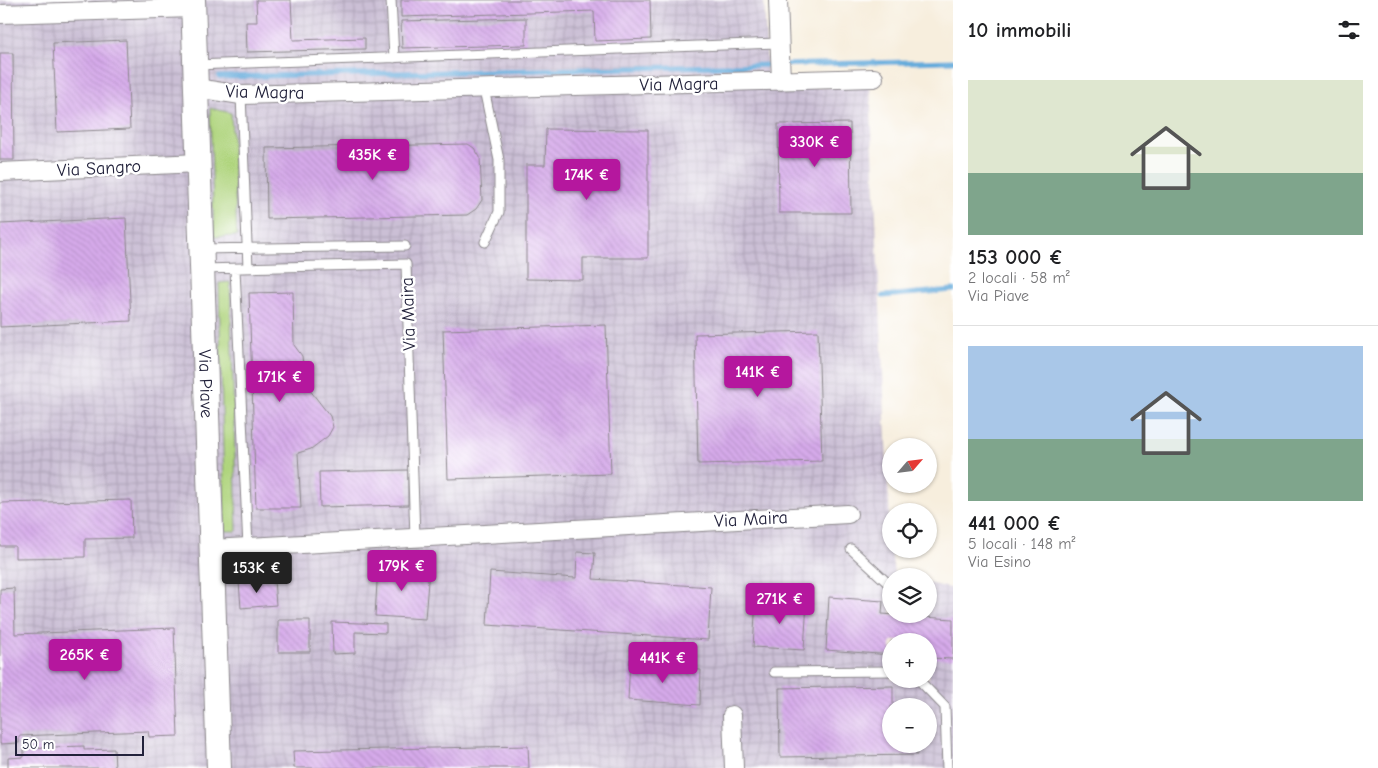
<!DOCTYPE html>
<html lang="it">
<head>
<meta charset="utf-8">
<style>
  body { margin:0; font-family:"Comic Neue",sans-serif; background:#f6f6f6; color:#202124; height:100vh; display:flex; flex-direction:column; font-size:19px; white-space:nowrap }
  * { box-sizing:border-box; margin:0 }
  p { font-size:16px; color:#757577 }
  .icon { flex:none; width:28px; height:28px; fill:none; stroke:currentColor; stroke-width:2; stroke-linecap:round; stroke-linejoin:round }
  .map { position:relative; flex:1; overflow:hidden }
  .drawer { display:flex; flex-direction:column; background:#fff; width:425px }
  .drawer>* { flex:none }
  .needle { width:32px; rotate:62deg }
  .controls { position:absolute; left:882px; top:438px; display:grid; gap:10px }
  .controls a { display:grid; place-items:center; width:55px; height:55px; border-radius:50%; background:#fff; box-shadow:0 1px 4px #0004; font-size:25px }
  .scale { position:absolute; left:15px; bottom:12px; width:129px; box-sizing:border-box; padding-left:5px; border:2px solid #22223b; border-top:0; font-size:14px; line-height:18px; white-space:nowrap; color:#22223b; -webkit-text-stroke:4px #fff; paint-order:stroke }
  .price { position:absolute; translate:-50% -42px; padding:0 11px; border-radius:5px; background:#b5179e; color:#fff; font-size:16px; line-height:32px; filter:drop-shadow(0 1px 2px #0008) }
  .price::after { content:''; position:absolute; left:50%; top:30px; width:15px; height:11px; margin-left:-8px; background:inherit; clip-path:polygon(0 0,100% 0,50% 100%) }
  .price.current { background:#222; color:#fff }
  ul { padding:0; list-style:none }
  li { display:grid; align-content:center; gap:10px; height:265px; padding:0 15px }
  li+li { border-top:1px solid #e0e0e0 }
  li span { display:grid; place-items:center; height:155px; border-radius:0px; color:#555 }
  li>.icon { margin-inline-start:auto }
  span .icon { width:90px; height:90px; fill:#fffc; stroke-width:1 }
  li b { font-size:21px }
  h2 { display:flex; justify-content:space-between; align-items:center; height:60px; padding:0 15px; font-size:21px }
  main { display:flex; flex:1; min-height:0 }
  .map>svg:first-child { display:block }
</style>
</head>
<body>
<main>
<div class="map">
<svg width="953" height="768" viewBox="0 0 953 768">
  <defs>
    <pattern id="industrial-grid" width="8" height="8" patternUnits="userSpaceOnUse" patternTransform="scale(1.25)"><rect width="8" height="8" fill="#cbbfd5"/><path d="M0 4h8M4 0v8" fill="none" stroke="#aea4b8"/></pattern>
    <pattern id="building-back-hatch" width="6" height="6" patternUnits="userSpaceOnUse" patternTransform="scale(1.25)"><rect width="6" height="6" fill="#d6aaea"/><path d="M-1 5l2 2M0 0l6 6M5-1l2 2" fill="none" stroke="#b792ca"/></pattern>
  </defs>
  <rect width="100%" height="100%" fill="#fff"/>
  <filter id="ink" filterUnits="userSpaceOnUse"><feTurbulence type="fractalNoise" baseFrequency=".02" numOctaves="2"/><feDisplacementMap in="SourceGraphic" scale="10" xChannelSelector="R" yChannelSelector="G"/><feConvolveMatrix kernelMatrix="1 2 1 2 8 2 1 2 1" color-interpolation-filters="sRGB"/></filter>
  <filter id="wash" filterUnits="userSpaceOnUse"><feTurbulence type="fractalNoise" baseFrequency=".0096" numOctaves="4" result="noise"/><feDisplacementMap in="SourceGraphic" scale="20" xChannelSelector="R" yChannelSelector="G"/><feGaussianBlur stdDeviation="1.12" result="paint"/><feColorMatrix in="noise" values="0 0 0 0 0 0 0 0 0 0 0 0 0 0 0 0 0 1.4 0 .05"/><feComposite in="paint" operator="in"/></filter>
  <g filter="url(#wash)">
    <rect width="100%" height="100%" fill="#f7eedd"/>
    <!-- industrial -->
    <path fill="url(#industrial-grid)" fill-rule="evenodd" d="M0 0H764L768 89 870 86 891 549 894 574 901 576H891V614H929V583L953 589V768H0ZM891 641H929V679H891ZM891 706H929V744H891Z"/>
    <!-- grass -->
    <path fill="#afd47d" stroke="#687b5c" d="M210 108 231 113 237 236 214 237Z
      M230 282 237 531H225L219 283Z"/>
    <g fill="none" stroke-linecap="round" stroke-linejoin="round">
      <!-- stream -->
      <path stroke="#65abdb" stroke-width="5" d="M219 77 953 61
        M883 296 953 290"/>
    </g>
    <g id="blocks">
      <!-- building -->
      <path fill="url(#building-back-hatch)" d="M256 0H291L293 40 365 38V49L247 52 246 22H257Z
        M401 0H650L651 39 595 41 594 11 401 17Z
        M526 18V45L402 48 401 21Z
        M126 40 130 129 57 132 53 43Z
        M0 53H13L14 160H0Z
        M850 123 851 213H779L778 124Z
        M546 129 648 130V258H583V280L526 279V165H545Z
        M468 144 474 148 480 157 482 200 476 209 467 215 267 219 266 148Z
        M126 218 131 321 0 327V224Z
        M293 292 294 345 302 356 304 374 309 389 330 416 333 427 328 436 311 449 298 453 301 508H256L249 293Z
        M606 325 611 474 448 479 443 330Z
        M818 331 822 461 698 464 695 334Z
        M408 470V505L320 507 319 472Z
        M131 500 132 538 85 539V557L15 558V546H0V503Z
        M577 552 595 553 593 579 711 587 708 640 487 625 490 572 576 578Z
        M378 566 429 569 425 619 375 616Z
        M274 580 276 605 241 608 239 582Z
        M14 588 15 634 174 628 178 736 149 737 148 731 19 736V743L0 744V589Z
        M829 597 883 601 882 614 953 619V659L929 658V641H891V655L826 650Z
        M756 599 807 602 804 650 753 647Z
        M278 620H310V652H278Z
        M332 622 386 624V633L355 632V653L333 654Z
        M630 659 659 661 658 668 701 670 700 705 628 700Z
        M893 686V706H891V744H916L917 755 780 757 779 688Z
        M84 746V750L114 749 115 768H8V758L24 757V748Z
        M528 746 529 768H294L293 751Z"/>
    </g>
  </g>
  <g filter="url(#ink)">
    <use href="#blocks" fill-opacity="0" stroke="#8c888c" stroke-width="1"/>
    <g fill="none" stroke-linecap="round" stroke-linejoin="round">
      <!-- lane casing -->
      <g stroke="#8c888c" stroke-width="11">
        <path id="lane" d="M391 0 394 58
          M195 65 779 43
          M484 89 499 160V212L485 242
          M241 95 248 268
          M201 249 405 246
          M202 269 406 264 415 538
          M235 269 248 547
          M851 549 891 586
          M774 672 891 671
          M918 679 945 707 947 768"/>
      </g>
      <!-- street casing -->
      <g stroke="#8c888c" stroke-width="20">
        <path id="street" d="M778 0 781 81
          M0 14 193 8
          M196 88 241 95 874 78
          M0 172 199 163
          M211 549 848 514
          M732 715 734 768"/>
      </g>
      <!-- secondary casing -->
      <g stroke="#8c888c" stroke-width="26">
        <g id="secondary">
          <path id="s1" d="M193 0 219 768"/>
        </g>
      </g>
      <!-- lane -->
      <use href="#lane" stroke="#fff" stroke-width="9"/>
      <!-- street -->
      <use href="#street" stroke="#fff" stroke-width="18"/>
      <!-- secondary -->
      <use href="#secondary" stroke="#fff" stroke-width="24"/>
    </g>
  </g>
  <g text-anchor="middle" stroke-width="5" stroke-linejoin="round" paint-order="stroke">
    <!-- street labels -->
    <g font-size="18" fill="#22223b" stroke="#fff">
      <text transform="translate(679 84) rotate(-1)" y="6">Via Magra</text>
      <text transform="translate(265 92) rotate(1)" y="6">Via Magra</text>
      <text transform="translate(99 168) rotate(-3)" y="6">Via Sangro</text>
      <text transform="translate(408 314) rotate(-92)" y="6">Via Maira</text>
      <text dy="6" stroke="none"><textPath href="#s1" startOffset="384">Via Piave</textPath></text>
      <text transform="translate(751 519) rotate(-3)" y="6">Via Maira</text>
    </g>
  </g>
</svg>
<div class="controls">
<a><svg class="needle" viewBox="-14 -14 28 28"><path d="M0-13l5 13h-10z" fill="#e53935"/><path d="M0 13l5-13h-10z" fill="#757577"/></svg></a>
<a><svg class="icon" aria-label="locate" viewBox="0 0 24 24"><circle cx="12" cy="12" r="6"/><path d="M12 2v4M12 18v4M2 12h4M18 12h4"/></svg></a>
<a><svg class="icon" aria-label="layers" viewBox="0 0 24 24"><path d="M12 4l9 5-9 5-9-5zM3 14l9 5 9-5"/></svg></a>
<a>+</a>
<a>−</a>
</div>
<div class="scale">50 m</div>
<b class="price" style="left:815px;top:168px">330K €</b>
<b class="price" style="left:373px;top:181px">435K €</b>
<b class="price" style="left:587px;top:201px">174K €</b>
<b class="price" style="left:758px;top:398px">141K €</b>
<b class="price" style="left:280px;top:403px">171K €</b>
<b class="price" style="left:402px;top:592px">179K €</b>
<b class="price current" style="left:257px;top:594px">153K €</b>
<b class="price" style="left:780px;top:625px">271K €</b>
<b class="price" style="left:85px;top:681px">265K €</b>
<b class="price" style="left:663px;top:684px">441K €</b>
</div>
<section class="drawer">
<h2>10 immobili<svg class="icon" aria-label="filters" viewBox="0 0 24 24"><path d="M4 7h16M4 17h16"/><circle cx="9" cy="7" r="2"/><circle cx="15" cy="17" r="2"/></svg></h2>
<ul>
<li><span style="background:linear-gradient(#dfe7d0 60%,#7fa58c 0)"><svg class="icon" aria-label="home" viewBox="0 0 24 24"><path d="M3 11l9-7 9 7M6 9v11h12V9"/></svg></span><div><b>153 000 €</b><p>2 locali · 58 m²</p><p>Via Piave</p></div></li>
<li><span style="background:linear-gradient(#a9c7e8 60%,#7fa58c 0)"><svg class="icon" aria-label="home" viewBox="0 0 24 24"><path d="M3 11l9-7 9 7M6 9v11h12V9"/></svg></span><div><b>441 000 €</b><p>5 locali · 148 m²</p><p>Via Esino</p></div></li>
</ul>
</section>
</main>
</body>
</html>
